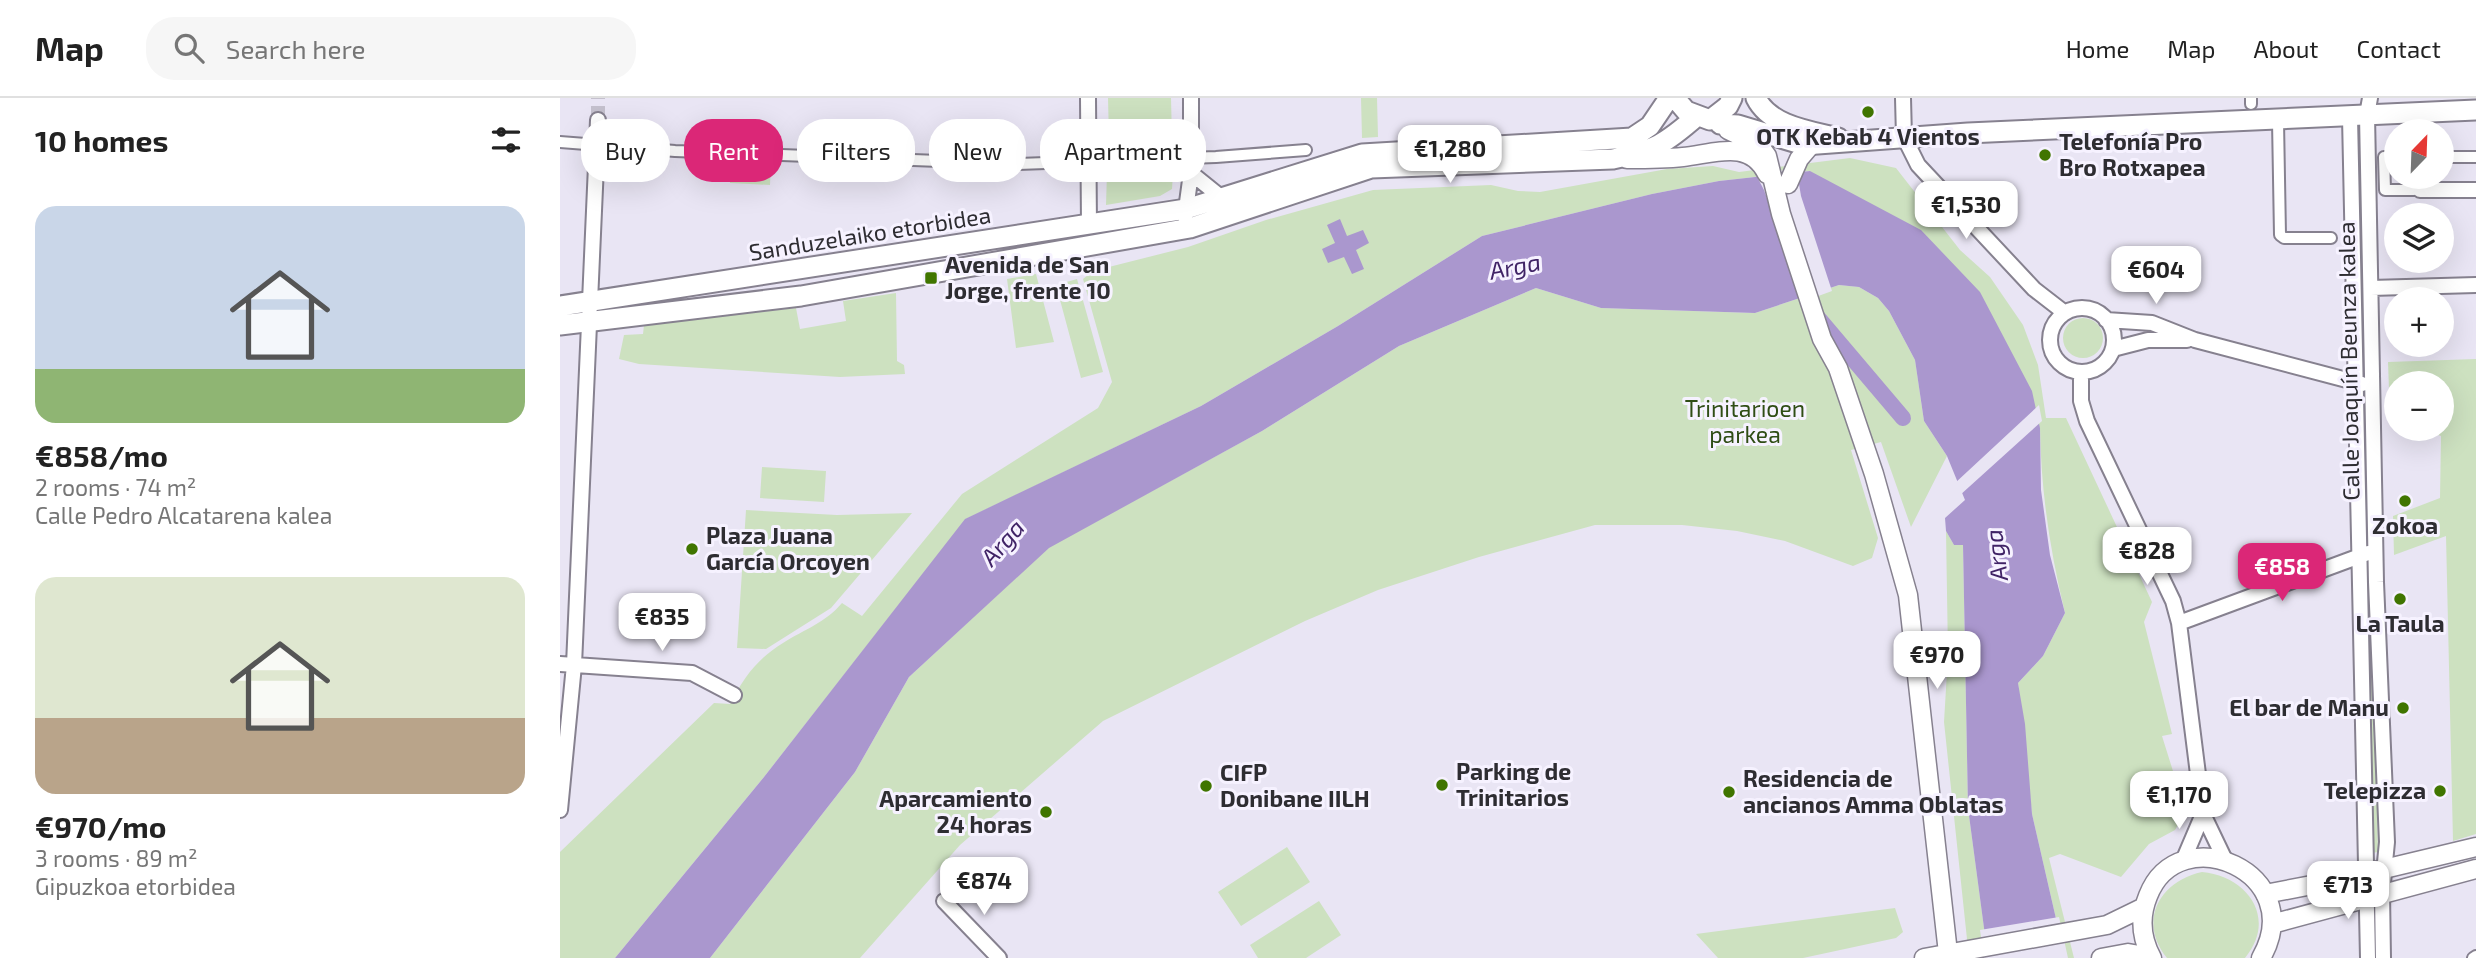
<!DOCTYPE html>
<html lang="en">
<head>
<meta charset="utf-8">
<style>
  body { margin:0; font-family:"Exo 2",sans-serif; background:#f6f6f6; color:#222; height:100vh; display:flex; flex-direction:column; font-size:26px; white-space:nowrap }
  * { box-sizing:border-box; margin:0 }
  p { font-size:23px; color:#767676 }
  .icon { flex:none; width:38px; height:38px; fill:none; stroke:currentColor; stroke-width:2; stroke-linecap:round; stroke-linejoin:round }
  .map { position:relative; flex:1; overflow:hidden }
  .panel { display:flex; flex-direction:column; background:#fff; width:560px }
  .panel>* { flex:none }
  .top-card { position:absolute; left:21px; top:21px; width:665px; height:63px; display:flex; gap:14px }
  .needle { width:46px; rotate:23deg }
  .buttons { position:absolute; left:1824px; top:21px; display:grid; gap:14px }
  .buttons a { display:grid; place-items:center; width:70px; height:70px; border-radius:50%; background:#fff; box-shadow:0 7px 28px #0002; font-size:35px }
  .price { position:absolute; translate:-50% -60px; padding:0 16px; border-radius:14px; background:#fff; color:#222; font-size:23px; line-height:46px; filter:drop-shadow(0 2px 4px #0008) }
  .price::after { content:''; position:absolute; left:50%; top:42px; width:21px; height:16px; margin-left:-10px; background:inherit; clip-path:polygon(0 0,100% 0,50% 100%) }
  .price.selected { background:#db2777; color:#fff }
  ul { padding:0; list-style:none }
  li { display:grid; align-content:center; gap:14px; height:371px; padding:0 35px }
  li span { display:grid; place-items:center; height:217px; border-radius:21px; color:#555 }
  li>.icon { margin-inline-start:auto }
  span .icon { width:126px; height:126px; fill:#fffc; stroke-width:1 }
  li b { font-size:30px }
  h2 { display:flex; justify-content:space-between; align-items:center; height:84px; padding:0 35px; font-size:30px }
  .tag { padding:0 24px; border-radius:28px; background:#fff; box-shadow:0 7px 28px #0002; font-size:24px; line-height:63px }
  .tag.selected { background:#db2777; color:#fff }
  header { display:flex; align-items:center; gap:42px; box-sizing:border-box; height:98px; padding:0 35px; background:#fff; border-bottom:2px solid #e0e0e0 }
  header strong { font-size:33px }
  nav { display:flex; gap:38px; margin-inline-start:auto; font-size:24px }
  .search { width:490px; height:63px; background:#f6f6f6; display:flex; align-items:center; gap:18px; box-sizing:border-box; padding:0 24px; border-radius:28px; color:#767676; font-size:26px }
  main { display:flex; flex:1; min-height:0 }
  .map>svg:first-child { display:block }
</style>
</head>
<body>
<header>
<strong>Map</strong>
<div class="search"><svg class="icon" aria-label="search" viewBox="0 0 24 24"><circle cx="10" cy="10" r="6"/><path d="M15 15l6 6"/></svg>Search here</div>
<nav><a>Home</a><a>Map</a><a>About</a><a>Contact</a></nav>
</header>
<main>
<section class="panel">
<h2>10 homes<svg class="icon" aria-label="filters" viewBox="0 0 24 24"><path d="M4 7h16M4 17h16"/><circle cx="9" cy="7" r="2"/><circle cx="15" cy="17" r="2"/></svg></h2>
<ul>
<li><span style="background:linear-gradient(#c9d6e8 75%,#8fb573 0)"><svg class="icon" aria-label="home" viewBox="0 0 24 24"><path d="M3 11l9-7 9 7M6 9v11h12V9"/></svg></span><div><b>€858/mo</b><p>2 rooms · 74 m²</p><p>Calle Pedro Alcatarena kalea</p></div></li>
<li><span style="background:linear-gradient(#dfe7d0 65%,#b9a48a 0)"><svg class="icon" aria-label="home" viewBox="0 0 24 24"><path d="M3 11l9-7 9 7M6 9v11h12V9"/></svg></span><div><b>€970/mo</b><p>3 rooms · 89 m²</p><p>Gipuzkoa etorbidea</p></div></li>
</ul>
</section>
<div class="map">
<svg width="1916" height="860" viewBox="0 0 1916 860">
  <rect width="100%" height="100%" fill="#e9e5f4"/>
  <!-- green -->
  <path fill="#cde1c0" d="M548 0H611L612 41H549Z
    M801 0H817L818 39 802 40Z
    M1801 52 1805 259H1800L1795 53Z
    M1290 60 1336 70 1400 152 1430 179 1463 227 1478 267 1486 320H1506L1592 504 1584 524 1612 636 1602 638 1623 705 1622 720 1615 732 1589 746 1561 779 1500 756 1489 760 1514 860H1505L1472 716 1458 585 1483 558 1505 515C1490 453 1481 394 1480 330L1250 73 1159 83 1092 96 922 138 778 228 641 308 406 421 204 679 55 860H0V754L154 605 170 606C184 579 197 561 223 545 245 531 265 525 282 505L302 518 402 396 538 310 552 284 523 181 533 173 628 149 706 122 813 92 931 87 958 93 980 94 1107 71 1153 68 1179 74Z
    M171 61 211 62 210 87 170 85Z
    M547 74 613 75 612 91 600 98 546 107Z
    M476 176 494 244 456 250 447 181Z
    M517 181 543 274 521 280 496 187Z
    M1279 187 1299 189 1318 200 1329 213 1355 262 1364 323 1387 358 1351 429 1321 344 1291 352 1318 440 1312 460 1293 468 1225 443 1177 433 1122 427H1035L919 459 818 492 745 523 543 623 400 747 300 860H150L295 674 349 579 489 449 702 333 839 248 976 190 1041 210 1195 215Z
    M336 195 337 263 344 267 345 276 280 279 79 266 59 261 64 237 83 236 84 227 236 210 240 231 286 223 283 203Z
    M1503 240a20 20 0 1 1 40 0a20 20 0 1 1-40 0Z
    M1916 261V736L1893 743 1886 438 1834 457 1833 418 1880 400 1881 338 1862 331H1881V285H1836V321L1830 319 1828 264Z
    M202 369 266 373 264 404 200 400Z
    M186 412 277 417 352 415 271 510 206 551 177 550Z
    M1386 433 1394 447H1403L1408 710 1428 860H1409L1384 624 1388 557Z
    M1805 484H1812L1818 754 1812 755Z
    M727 749 750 784 681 828 658 794Z
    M1642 774C1687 778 1718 820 1685 860H1607C1577 823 1600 783 1642 774Z
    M759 803 781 837 746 860H698L690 847Z
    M1335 810 1343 834 1336 840 1243 860H1158L1136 836Z"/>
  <!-- water -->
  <path fill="#aa97ce" d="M1250 73 1361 132 1420 194 1472 293 1480 330 1481 392 1490 457 1505 515 1483 558 1458 585 1465 626 1472 716 1505 860H1428L1408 710 1403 447H1394L1386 433 1385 420 1405 402 1387 358 1364 323 1355 262 1329 213 1318 200 1299 189 1279 187 1195 215 1041 210 976 190 839 248 702 333 489 450 349 579 295 674 150 860H55L204 679 405 421 641 308 778 228 922 138 1092 96 1159 83Z
    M780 121 787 138 803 132 809 145 796 152 804 171 792 176 784 159 768 165 762 151 775 145 767 127Z"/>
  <!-- pier -->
  <path fill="#e9e5f4" d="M1245 70 1239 86 1241 98 1272 193 1242 204 1204 92 1195 75Z
    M1479 307 1482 323 1399 398 1394 386Z
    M1499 819 1508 860H1424L1420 832Z"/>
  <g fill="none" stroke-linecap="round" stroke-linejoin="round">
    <!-- canal -->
    <path stroke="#aa97ce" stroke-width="16" d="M1254 215 1343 320"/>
    <!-- minor-tunnel -->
    <path stroke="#c4c0cd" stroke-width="14" stroke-dasharray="14 7" stroke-linecap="butt" d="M38 22V0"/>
    <!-- pedestrian casing -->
    <g stroke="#86818f" stroke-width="14">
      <path id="pedestrian" d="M1691 0V6
        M1718 23 1720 137 1724 140H1771
        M0 44 115 53 458 66 656 59 746 52
        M1836 59H1824L1825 92H1854V79
        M1881 59H1916
        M1913 860 1916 858"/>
    </g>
    <!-- minor casing -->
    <g stroke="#86818f" stroke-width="18">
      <path id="minor" d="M528 0 529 128
        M1343 0 1344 39 1358 67 1474 191 1505 215
        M1810 0 1807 17 1816 484 1827 744 1822 795 1823 860
        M1790 19 1808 860
        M631 75 662 100
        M1860 92H1916
        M625 119 631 75V0
        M1811 190 1916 187
        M1490 242a32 32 0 1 1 64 0a32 32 0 1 1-64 0Z
        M1546 222 1592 225 1635 242 1802 286
        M1553 251 1588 242H1627
        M1521 274V303L1527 323 1613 503 1619 525 1643 716 1665 762
        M1619 525 1808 455
        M0 566 132 575 174 597
        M0 712 14 567 38 22
        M1623 763 1643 716
        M384 803 439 860"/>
    </g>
    <!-- tertiary casing -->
    <g stroke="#86818f" stroke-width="21">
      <path id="tertiary" d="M1168 32 1199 47 1207 58 1221 116 1262 241 1278 270 1314 376 1348 497 1388 855 1386 860
        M1067 61C1086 61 1104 61 1123 59 1153 56 1190 40 1207 76
        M1228 86 1239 61 1251 47
        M1705 796 1778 782 1916 749
        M1712 826 1916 771
        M1364 860 1547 827 1584 809
        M1541 860 1568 855 1591 859
        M1592 860C1581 840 1579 820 1588 798 1619 718 1750 775 1701 860"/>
    </g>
    <!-- secondary casing -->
    <g stroke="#86818f" stroke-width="23">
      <path id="secondary" d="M1115 0 1126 13 1150 22 1168 8 1172 0
        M1196 0C1210 28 1249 33 1278 40
        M1160 26 1178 27 1244 47 1408 35 1916 12
        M0 208 626 111 802 56 1072 40 1090 28 1109 0
        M0 227 241 198 630 130 811 70 1053 61C1095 52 1105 46 1137 18"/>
    </g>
    <!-- pedestrian -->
    <use href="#pedestrian" stroke="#fff" stroke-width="10"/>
    <!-- minor -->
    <use href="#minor" stroke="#fff" stroke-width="14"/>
    <!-- tertiary -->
    <use href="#tertiary" stroke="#fff" stroke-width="18"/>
    <!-- secondary -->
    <use href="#secondary" stroke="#fff" stroke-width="19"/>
  </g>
  <!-- markers -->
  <g fill="#407500" stroke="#f6f2ff" stroke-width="2.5">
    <circle cx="1308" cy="14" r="7"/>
    <circle cx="1485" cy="57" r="7"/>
    <rect x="364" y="173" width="14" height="14" rx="3.5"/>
    <circle cx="1845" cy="403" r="7"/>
    <circle cx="132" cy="451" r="7"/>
    <circle cx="1840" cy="501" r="7"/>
    <circle cx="1843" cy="610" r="7"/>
    <circle cx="882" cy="687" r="7"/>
    <circle cx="646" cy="688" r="7"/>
    <circle cx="1880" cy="693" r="7"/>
    <circle cx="1169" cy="694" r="7"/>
    <circle cx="486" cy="714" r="7"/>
  </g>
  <g text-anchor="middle" stroke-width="6" stroke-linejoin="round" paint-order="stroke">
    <!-- poi labels -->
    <g font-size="23" font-weight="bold" fill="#2e2d32" stroke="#f6f2ff" text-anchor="start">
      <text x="1308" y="47" text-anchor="middle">OTK Kebab 4 Vientos</text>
      <text x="1499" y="52">Telefonía Pro<tspan x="1499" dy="26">Bro Rotxapea</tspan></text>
      <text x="385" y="175">Avenida de San<tspan x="385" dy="26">Jorge, frente 10</tspan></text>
      <text x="1845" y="436" text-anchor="middle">Zokoa</text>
      <text x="146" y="446">Plaza Juana<tspan x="146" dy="26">García Orcoyen</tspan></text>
      <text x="1840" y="534" text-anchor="middle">La Taula</text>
      <text x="1829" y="618" text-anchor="end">El bar de Manu</text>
      <text x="896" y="682">Parking de<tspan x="896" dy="26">Trinitarios</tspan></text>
      <text x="660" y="683">CIFP<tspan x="660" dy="26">Donibane IILH</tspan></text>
      <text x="1183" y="689">Residencia de<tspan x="1183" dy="26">ancianos Amma Oblatas</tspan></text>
      <text x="1866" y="701" text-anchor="end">Telepizza</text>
      <text x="472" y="709" text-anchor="end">Aparcamiento<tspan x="472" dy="26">24 horas</tspan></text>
    </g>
    <!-- street labels -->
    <g font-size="23" fill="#2e2d32" stroke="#f6f2ff">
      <text transform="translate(310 136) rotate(-9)" y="8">Sanduzelaiko etorbidea</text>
      <text transform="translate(1789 263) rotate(-91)" y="8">Calle Joaquín Beunza kalea</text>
    </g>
    <!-- park labels -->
    <g font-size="23" fill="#2f4d15" stroke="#f6f2ff">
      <text x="1185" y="319">Trinitarioen<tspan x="1185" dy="26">parkea</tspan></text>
    </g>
    <!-- water labels -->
    <g font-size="24" font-style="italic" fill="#402366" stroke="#f6f2ff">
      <text transform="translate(955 169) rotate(-11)" y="8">Arga</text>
      <text transform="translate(443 445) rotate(-49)" y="8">Arga</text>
      <text transform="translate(1437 457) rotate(-97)" y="8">Arga</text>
    </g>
  </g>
</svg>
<div class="buttons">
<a><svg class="needle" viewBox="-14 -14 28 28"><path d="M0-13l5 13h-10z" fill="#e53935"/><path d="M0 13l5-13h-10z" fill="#767676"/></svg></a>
<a><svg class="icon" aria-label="layers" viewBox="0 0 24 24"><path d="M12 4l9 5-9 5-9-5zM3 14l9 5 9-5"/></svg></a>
<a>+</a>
<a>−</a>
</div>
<b class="price" style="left:890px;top:87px">€1,280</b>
<b class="price" style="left:1406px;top:143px">€1,530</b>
<b class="price" style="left:1596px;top:208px">€604</b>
<b class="price" style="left:1587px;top:489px">€828</b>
<b class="price selected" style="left:1722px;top:505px">€858</b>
<b class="price" style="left:102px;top:555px">€835</b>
<b class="price" style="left:1377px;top:593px">€970</b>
<b class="price" style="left:1619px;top:733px">€1,170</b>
<b class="price" style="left:424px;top:819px">€874</b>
<b class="price" style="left:1788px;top:823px">€713</b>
<div class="top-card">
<a class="tag">Buy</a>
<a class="tag selected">Rent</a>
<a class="tag">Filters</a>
<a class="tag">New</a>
<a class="tag">Apartment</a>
</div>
</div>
</main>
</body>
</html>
